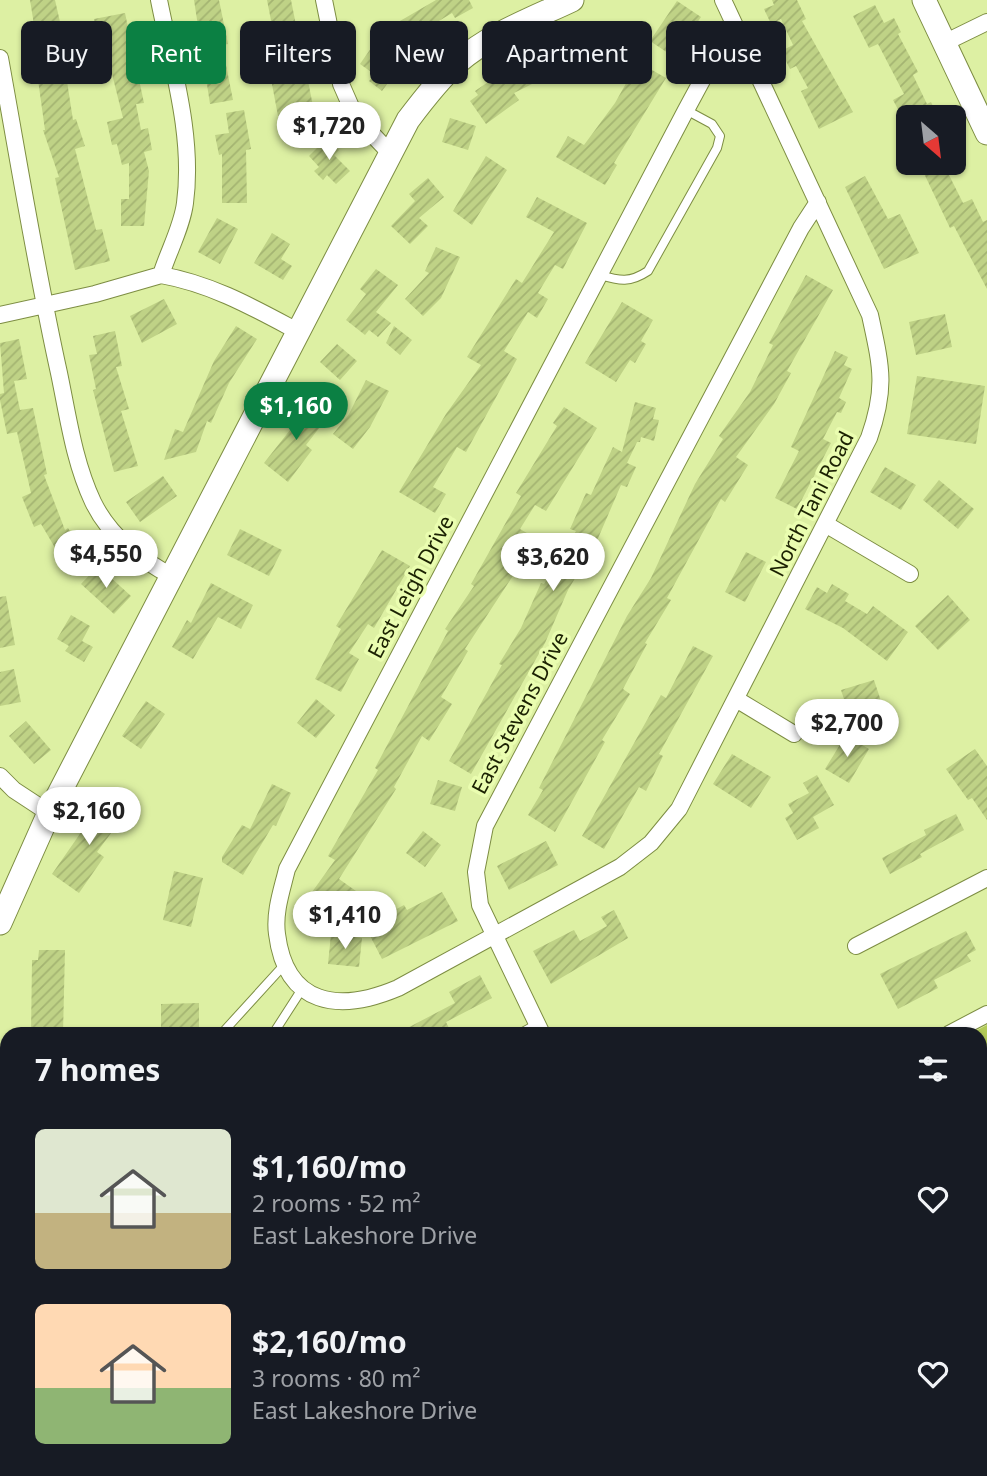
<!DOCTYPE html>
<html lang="en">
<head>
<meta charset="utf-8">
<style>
  body { margin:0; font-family:"Noto Sans",sans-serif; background:#242831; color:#f1f3f6; height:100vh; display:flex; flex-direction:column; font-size:26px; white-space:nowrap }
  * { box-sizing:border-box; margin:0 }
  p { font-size:23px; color:#9ea1a6 }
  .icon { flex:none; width:38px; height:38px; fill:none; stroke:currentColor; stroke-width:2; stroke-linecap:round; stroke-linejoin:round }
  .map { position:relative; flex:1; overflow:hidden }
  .panel { position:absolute; left:0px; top:1027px; width:987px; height:450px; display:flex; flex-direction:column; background:#171b24; border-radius:21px 21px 0 0; box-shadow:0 2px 5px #0004 }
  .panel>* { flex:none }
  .hud { position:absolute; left:21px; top:21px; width:945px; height:63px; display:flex; gap:14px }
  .needle { width:46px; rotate:152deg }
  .fabs { position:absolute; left:896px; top:105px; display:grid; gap:14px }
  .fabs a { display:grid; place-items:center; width:70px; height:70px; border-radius:10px; background:#171b24; box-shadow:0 2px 5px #0004; font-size:35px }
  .price { position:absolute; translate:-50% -60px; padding:0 16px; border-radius:24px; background:#fff; color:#222; font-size:23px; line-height:46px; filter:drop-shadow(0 2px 4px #0008) }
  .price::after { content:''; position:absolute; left:50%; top:42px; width:21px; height:16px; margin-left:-10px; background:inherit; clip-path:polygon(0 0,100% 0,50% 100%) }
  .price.current { background:#0b8043; color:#fff }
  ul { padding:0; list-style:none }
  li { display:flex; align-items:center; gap:21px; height:175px; padding:0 35px }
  li span { display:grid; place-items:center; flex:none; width:196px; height:140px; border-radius:10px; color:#555 }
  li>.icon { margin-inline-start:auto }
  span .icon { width:84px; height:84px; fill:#fffc; stroke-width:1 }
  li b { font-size:30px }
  h2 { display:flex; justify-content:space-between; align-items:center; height:84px; padding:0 35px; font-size:30px }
  .tag { padding:0 24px; border-radius:10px; background:#171b24; box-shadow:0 2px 5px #0004; font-size:24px; line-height:63px }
  .tag.current { background:#0b8043; color:#fff }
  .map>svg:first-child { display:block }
</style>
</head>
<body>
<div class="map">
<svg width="987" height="1476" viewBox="0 0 987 1476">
  <defs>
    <pattern id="building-hatch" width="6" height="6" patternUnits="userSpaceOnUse" patternTransform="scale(1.75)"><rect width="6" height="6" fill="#bfd286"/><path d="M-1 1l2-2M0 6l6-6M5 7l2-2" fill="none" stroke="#a4b472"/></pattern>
  </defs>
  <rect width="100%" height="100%" fill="#ddf0a3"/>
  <!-- green -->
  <path fill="#b3cb58" d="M987 1025V1476H127L130 1470H980V1034H970Z"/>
  <!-- building -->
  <path fill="url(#building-hatch)" d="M30 0H55L69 61 64 62 73 120 76 119 85 146 75 149 96 230 102 229 110 261 75 270 55 178 59 177 43 130H45L38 80 41 79 32 32 35 31Z
    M194 0H219L228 44 222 45 233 100 210 104Z
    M267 0H291L297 30 288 32 292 62 304 61 314 111 299 114 304 137 283 142 266 53 277 51Z
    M436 0H469L473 8 455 18 452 13 398 46 388 28Z
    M772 0H797L806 19 802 21 853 112 819 129 801 91 808 88 796 66 790 69 781 51 793 45 781 19 771 24 764 9 774 5Z
    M677 1 701 17 674 57 650 41Z
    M875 5 884 23 894 18 901 32 898 34 918 72 913 75 927 104 931 102 938 117H902L893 100 904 94 878 44 869 48 853 16Z
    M125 13 144 103 136 104 141 130 148 128 152 150 144 152 149 171 144 226H121V199H129V163L122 165 117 144 112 145 107 122 123 118 107 54 101 55 94 19Z
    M376 41 404 61 382 91 369 81 374 74 360 64Z
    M551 46 559 61 549 66 552 74 514 93 519 100 486 124 470 101 478 95 475 91 513 65Z
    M638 62 666 78 614 163 617 165 605 185 556 157 568 136 584 145 615 103Z
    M244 110 251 149 246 150 247 203H222V154L219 155 215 135 229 133 226 113Z
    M450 118 476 126 468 150 442 142Z
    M327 138 339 150 334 155 350 171 336 184 327 175 323 180 314 171 319 167 309 156Z
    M486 156 507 170 472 225 453 211Z
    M919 163H943L963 203 972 199 983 222 987 220V289L954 226 950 228Z
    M865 176 888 219 900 214 919 253 884 269 845 187Z
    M428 178 444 197 419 218 428 226 410 244 391 226 415 201 409 194Z
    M537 197 587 223 563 269 555 265 538 293 548 299 537 318 528 312 504 351 517 359 466 452 457 447 433 487 446 494 435 513 399 492 446 414 481 365 467 357 516 279 522 283 554 232 526 217Z
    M217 218 238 229 220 264 198 252Z
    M272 233 290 244 281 259 292 266 283 280 254 263Z
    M436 247 460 257 441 298 423 316 405 299 429 273 425 271Z
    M376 269 398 285 376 312 391 323 378 337 369 330 365 335 346 320 366 294 360 289Z
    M806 275 833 290 787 371 791 373 774 404 736 457 748 465 725 502 721 499 667 598 671 600 645 643 647 644 623 689 630 694 602 740 605 742 555 832 528 815 543 790 539 788 627 616 651 578 695 484 723 439 719 436 750 392 773 345 769 343Z
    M164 299 177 324 142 343 130 316Z
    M622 302 653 320 641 341 646 344 635 363 630 360 616 382 585 363Z
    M945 314 952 347 916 355 909 322Z
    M236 326 257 339 229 383 211 423 207 421 196 452 164 460 175 429 183 432 214 361Z
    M394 326 412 340 400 355 386 343Z
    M115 331 122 366 116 367 129 409 121 411 138 466 114 472 93 390 96 389 89 355 97 354 93 336Z
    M19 339 27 379 14 381 20 410 33 408 47 474 44 475 65 530 68 528 86 557 67 568 41 524 34 527 22 497 31 493 17 432 7 434 0 400V394L4 393 0 343Z
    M337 344 357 361 340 380 320 362Z
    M835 351 848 357 844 365 852 369 839 398 846 402 841 413 837 412 823 439 831 443 797 509 775 498 799 451 791 447Z
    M917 376 985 386 976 444 907 434Z
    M366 380 389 391 370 427 353 449 333 434 349 414Z
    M306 401 327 418 306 445 312 450 288 482 264 463 294 425 290 422Z
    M635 402 656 408 653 419 659 420 654 441 641 437 640 442H637L627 463 636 467 627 487 621 485 596 543 568 590 545 643 471 774 449 761 502 665 499 664 521 628 541 583 544 584 576 531 570 529 586 493 591 495 613 447 622 452Z
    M564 407 597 428 546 511 535 505 520 529 537 539 465 649 468 651 441 697 452 704 429 741 422 736 394 787 396 789 339 879 356 891 331 926 302 906 335 860 328 856 378 770 375 768 448 631 445 629 474 586 471 584 521 496 516 493 557 426 553 423Z
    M885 467 916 485 901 510 870 492Z
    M163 476 177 496 140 522 126 502Z
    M939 480 974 509 958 529 923 500Z
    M240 529 282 550 269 576 227 555Z
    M382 550 410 566 374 628 368 624 349 653 359 659 341 692 315 679 341 629 336 626Z
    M746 552 766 562 745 602 725 592Z
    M98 566 131 596 114 614 81 584Z
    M211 583 253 605 241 629 218 617 193 659 172 647 187 620 191 623Z
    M832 584 849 594 845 601 867 614 873 606 908 632 887 661 843 628 805 609 817 587 827 593Z
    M948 595 970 620 938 650 915 626Z
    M6 596 15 645 0 648V597Z
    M71 615 90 626 82 641 93 647 84 662 65 651 69 646 57 639Z
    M693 646 713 656 659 754 663 756 646 791 639 787 604 849 582 836 661 695 666 698Z
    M14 669 21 702 0 706V672Z
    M874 680 887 719 854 730 841 690Z
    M316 699 335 715 316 738 297 723Z
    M146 701 165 714 141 749 122 736Z
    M26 721 51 750 34 764 9 736Z
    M846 735 869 749 849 783 825 769Z
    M975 749 987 766V820L972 798 968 800 946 769Z
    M732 754 771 777 751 808 713 784Z
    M817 775 834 805 813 817 819 828 797 840 785 818 793 813 788 804 809 793 803 783Z
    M438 780 462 787 455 811 430 804Z
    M272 784 291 793 276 826 273 825 243 875 222 862V857L242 825 250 829Z
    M105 798 126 813 97 852 104 857 79 893 52 874Z
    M956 814 964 830 920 854 922 857 890 874 882 858 926 835 924 830Z
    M423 831 441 845 425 867 406 853Z
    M546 841 558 865 509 890 497 866Z
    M174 871 203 878 191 927 163 920Z
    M442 892 458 921 382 959 365 926 404 905 407 910Z
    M614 910 628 938 551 984 533 951 574 930 580 941 607 926 601 917Z
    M966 931 976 950 967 955 971 961 934 980 938 988 898 1009 880 974Z
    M331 934 362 938 359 967 328 964Z
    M39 950H65L63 1034H31L32 960H38Z
    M480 975 492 998 446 1022 452 1034H396L455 1003 449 992Z
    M199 1003V1031H161V1004Z"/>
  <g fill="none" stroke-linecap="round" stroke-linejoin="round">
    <!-- service casing -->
    <g stroke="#7d8d43" stroke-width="10">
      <path id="service" d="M600 275C620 281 630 283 648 271L717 148 720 136 712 124 686 110
        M224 1031 285 964
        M273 1034 302 989
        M519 1034 537 1024
        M0 1212 7 1210
        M0 1234 7 1232
        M0 1286 2 1313 7 1326
        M0 1410 7 1419"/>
    </g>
    <!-- minor casing -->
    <g stroke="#7d8d43" stroke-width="18">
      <path id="minor" d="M324 0 341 84 355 116 389 152
        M723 0 870 315C881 366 887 387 869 438L679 809 651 843 620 867 398 988C339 1013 286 1006 277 934 274 912 282 890 287 869L686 110 720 47 735 27
        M944 43 987 22
        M0 58C19 163 36 269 59 373 68 416 74 462 93 502 110 537 140 559 173 577
        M161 275C212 284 254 308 299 332
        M0 315 95 294 161 275C168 252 182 227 185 203 194 136 172 66 159 0
        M827 525 910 574
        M736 699 794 734
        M0 776 14 790 49 813
        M856 946 987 878
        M542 1034 480 905 476 872 485 826 801 228 818 202
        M949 1034 987 1014"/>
    </g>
    <!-- secondary casing -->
    <g stroke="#7d8d43" stroke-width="25">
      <path id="secondary" d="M924 0 987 133
        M0 923 49 813 408 120C423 100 439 79 458 62 490 34 534 18 572 0
        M0 1083 7 1107
        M85 1476V1470"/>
    </g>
    <!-- service -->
    <use href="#service" stroke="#fff" stroke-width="8"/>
    <!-- minor -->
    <use href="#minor" stroke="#fff" stroke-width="16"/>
    <!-- secondary -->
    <use href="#secondary" stroke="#fff" stroke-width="23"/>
  </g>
  <g text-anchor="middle" stroke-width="7" stroke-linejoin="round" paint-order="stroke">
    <!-- street labels -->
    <g font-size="21" fill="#1b2102" stroke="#eafdb0">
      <text transform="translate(812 504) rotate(-63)" y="7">North Tani Road</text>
      <text transform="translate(411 587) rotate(-62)" y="7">East Leigh Drive</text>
      <text transform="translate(520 713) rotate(-62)" y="7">East Stevens Drive</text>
    </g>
  </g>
</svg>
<div class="fabs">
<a><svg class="needle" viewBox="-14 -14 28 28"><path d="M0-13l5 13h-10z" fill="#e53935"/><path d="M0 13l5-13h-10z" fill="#9ea1a6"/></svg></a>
</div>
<b class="price" style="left:329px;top:162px">$1,720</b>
<b class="price current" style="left:296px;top:442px">$1,160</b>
<b class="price" style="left:106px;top:590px">$4,550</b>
<b class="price" style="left:553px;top:593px">$3,620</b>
<b class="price" style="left:847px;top:759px">$2,700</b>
<b class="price" style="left:89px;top:847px">$2,160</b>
<b class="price" style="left:345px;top:951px">$1,410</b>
<div class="hud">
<a class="tag">Buy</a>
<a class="tag current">Rent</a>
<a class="tag">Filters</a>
<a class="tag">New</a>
<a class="tag">Apartment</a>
<a class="tag">House</a>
</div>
<section class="panel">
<h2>7 homes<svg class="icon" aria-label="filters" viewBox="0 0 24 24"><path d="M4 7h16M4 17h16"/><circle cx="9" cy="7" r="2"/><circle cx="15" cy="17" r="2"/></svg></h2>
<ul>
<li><span style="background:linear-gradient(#dfe7d0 60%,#c2b280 0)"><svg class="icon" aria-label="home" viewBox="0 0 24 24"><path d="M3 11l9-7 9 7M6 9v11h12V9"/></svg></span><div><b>$1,160/mo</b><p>2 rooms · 52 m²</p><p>East Lakeshore Drive</p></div><svg class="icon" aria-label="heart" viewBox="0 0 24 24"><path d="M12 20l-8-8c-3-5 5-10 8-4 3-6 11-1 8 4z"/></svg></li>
<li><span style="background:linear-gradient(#ffd9b3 60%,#8fb573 0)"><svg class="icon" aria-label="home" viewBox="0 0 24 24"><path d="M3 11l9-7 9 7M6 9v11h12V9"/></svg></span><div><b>$2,160/mo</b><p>3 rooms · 80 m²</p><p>East Lakeshore Drive</p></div><svg class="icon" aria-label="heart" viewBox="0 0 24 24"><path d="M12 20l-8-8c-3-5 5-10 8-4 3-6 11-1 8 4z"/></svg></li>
</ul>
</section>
</div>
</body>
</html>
